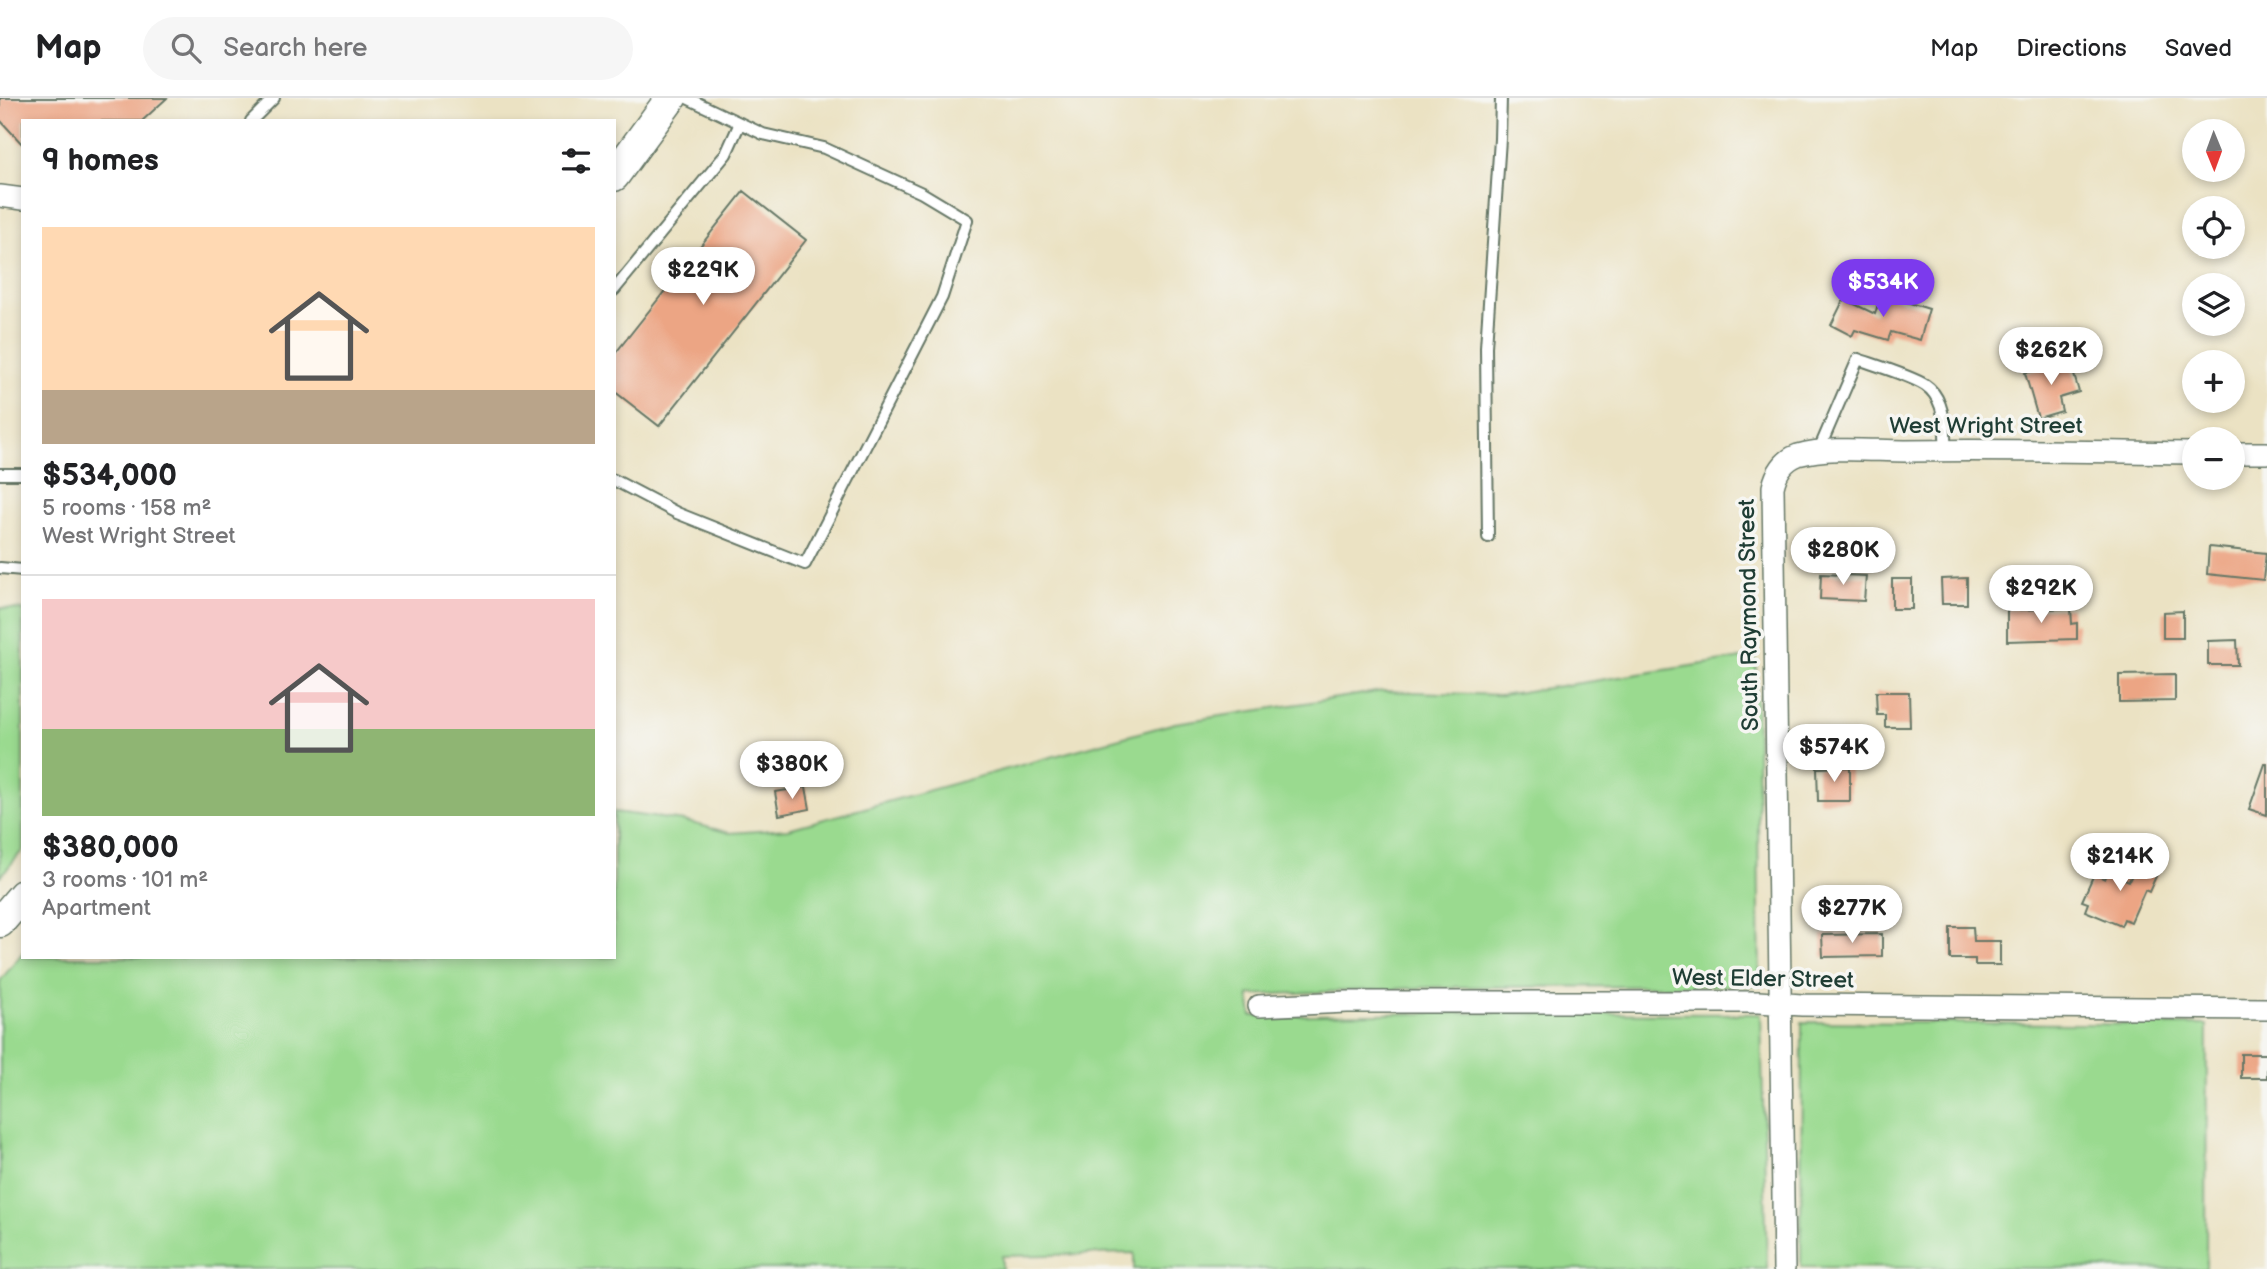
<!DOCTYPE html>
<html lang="en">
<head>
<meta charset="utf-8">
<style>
  body { margin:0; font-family:"Balsamiq Sans",sans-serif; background:#f6f6f6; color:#202124; height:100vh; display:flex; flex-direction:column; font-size:26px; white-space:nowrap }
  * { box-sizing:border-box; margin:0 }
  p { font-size:23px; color:#757577 }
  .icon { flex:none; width:38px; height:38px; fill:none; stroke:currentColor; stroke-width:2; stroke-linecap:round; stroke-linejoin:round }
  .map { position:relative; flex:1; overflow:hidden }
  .sheet { position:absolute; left:21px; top:21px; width:595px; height:840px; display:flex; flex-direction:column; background:#fff; border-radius:0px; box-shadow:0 4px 10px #0003 }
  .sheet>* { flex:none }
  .needle { width:46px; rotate:179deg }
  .buttons { position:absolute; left:2182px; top:21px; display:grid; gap:14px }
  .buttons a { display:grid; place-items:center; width:63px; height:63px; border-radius:50%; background:#fff; box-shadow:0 4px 10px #0003; font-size:35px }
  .price { position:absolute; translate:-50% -60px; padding:0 16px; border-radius:24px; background:#fff; color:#222; font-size:23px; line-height:46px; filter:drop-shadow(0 2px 4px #0008) }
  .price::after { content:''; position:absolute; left:50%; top:42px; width:21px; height:16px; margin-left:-10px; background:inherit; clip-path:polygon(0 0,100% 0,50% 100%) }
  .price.selected { background:#7c3aed; color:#fff }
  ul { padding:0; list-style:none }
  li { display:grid; align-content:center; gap:14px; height:371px; padding:0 21px }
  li+li { border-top:2px solid #e0e0e0 }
  li span { display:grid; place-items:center; height:217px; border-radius:0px; color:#555 }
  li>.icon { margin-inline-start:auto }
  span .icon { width:126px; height:126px; fill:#fffc; stroke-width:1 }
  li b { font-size:30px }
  h2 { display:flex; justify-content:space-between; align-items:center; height:84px; padding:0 21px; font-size:30px }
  header { display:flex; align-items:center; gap:42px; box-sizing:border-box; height:98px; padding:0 35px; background:#fff; border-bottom:2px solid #e0e0e0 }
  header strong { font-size:33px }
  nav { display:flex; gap:38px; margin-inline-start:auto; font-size:24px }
  .search { width:490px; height:63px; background:#f6f6f6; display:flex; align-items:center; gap:18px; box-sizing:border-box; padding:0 24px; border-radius:38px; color:#757577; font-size:26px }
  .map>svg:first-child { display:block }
</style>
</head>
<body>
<header>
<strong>Map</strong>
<div class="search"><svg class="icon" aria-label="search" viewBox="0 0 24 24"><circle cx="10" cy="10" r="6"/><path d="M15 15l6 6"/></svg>Search here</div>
<nav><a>Map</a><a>Directions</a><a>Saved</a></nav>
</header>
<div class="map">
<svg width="2267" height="1171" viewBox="0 0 2267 1171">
  <rect width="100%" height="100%" fill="#f6f6f2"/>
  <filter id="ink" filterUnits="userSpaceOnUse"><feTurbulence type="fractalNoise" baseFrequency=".0143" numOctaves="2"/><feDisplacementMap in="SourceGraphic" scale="14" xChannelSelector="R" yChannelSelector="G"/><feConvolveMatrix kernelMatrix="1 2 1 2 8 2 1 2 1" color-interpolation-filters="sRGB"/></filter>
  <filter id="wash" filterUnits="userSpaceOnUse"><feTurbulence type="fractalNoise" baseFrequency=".00686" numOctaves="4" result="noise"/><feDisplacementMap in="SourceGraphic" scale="28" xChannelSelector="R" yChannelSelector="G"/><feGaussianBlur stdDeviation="1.57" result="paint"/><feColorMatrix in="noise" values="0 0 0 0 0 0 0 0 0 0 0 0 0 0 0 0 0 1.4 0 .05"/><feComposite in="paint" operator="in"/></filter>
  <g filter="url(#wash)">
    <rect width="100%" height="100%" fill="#ebe2c3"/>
    <!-- green -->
    <path fill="#9ada8f" stroke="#5c8c62" stroke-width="2" d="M0 510 23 512V752L0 779Z
      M1756 558 1760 888 1439 889 1249 897 1252 918 1439 915 1761 916 1767 1171H1134V1155L1002 1158V1171H0V883L23 854V859H614V714L684 723 730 735 788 731 1175 625 1383 593 1501 597Z
      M1802 924 2207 927 2206 1171 1801 1169Z"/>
    <!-- water -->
    <path fill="#4da8cb" stroke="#367280" stroke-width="2" d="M1888 162 1894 176 1865 190 1859 176Z"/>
    <g id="blocks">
      <!-- building -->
      <path fill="#eca584" d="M0 0H167L142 23H23V47L0 22Z
        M744 93 806 142 659 328 614 293V257Z
        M1881 196 1929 211 1920 242 1891 234 1888 242 1855 232 1852 238 1831 227 1844 201 1875 216Z
        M2070 263 2079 294 2059 300 2062 313 2038 320 2025 275Z
        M2209 449 2266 455 2263 482 2207 476Z
        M1821 476 1866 478 1864 503 1820 501Z
        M1967 480V506H1942L1941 481Z
        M1892 481H1912V511H1892Z
        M2071 510 2072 526 2077 525V541L2007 543V512Z
        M2183 513V540H2163V514Z
        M2237 542 2238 567H2208V543Z
        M2175 576V603L2119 604V577Z
        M1876 594H1909L1910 629H1885V617H1877Z
        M2265 666H2267V717L2249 711Z
        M1850 669V703H1818L1817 670Z
        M806 689 810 711 779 717 775 694Z
        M2141 758 2161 767 2149 794 2145 792 2131 824 2124 821 2121 828 2085 813 2088 805 2082 803 2094 776 2105 781 2108 774 2129 783Z
        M1950 829H1973L1974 843H2000V867H1975V861H1950Z
        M1882 836V858L1823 859 1822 837Z
        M2241 956H2267V980H2241Z"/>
    </g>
  </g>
  <g filter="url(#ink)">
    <use href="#blocks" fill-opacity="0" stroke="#676" stroke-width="2"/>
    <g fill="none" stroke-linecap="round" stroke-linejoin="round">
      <!-- lane casing -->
      <g stroke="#676" stroke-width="14">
        <path id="lane" d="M251 23 274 0
          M614 192 726 56 740 25
          M1818 354 1858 261C1875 267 1911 278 1925 287 1945 300 1946 331 1945 352
          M0 376H23
          M614 382 677 415 805 466 942 199 967 122 922 95 824 50 763 36 687 0
          M1488 439 1486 249 1500 41 1501 0
          M0 470 23 472"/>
      </g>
      <!-- street casing -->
      <g stroke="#676" stroke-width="24">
        <path id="street" d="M0 98 23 101
          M2233 355H2267
          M1259 908 1347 904H1758L1802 907 2267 911
          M1784 1171 1773 389C1776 375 1784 362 1798 357 1830 348 1873 353 1905 353 2002 351 2098 354 2194 355"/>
      </g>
      <!-- secondary casing -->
      <g stroke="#676" stroke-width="33">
        <path id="secondary" d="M614 78 671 0
          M0 824 23 797"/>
      </g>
      <!-- lane -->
      <use href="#lane" stroke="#fff" stroke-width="10"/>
      <!-- street -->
      <use href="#street" stroke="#fff" stroke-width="21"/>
      <!-- secondary -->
      <use href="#secondary" stroke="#fff" stroke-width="30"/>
    </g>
  </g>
  <g text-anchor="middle" stroke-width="7" stroke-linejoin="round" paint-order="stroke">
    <!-- street labels -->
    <g font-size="23" fill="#1f3d34" stroke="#f6f6f2">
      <text x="1986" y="335">West Wright Street</text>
      <text transform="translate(1748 517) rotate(-91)" y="8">South Raymond Street</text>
      <text transform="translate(1763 880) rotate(1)" y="8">West Elder Street</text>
    </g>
  </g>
</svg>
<div class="buttons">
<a><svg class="needle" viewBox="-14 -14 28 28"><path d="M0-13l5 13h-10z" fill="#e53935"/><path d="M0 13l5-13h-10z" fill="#757577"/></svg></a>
<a><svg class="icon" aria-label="locate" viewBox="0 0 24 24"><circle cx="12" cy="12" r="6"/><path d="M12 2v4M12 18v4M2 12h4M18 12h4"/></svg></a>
<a><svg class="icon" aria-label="layers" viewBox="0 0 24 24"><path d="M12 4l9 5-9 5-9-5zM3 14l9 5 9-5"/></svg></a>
<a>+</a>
<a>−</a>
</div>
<b class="price" style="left:703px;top:209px">$229K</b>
<b class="price selected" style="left:1883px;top:221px">$534K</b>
<b class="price" style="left:2051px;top:289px">$262K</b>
<b class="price" style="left:1843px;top:489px">$280K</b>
<b class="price" style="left:2041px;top:527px">$292K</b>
<b class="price" style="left:1834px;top:686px">$574K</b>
<b class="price" style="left:792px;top:703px">$380K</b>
<b class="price" style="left:2120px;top:795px">$214K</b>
<b class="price" style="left:1852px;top:847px">$277K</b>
<section class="sheet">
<h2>9 homes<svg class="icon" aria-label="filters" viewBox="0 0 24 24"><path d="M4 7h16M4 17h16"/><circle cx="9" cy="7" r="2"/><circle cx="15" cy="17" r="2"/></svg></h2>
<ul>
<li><span style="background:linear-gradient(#ffd9b3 75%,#b9a48a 0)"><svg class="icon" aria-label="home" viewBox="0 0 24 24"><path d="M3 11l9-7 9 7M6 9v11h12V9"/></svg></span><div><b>$534,000</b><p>5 rooms · 158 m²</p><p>West Wright Street</p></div></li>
<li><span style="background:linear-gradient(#f6c9c9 60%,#8fb573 0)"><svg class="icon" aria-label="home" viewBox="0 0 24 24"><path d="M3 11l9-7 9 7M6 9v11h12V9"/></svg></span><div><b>$380,000</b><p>3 rooms · 101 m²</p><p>Apartment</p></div></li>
</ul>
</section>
</div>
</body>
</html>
